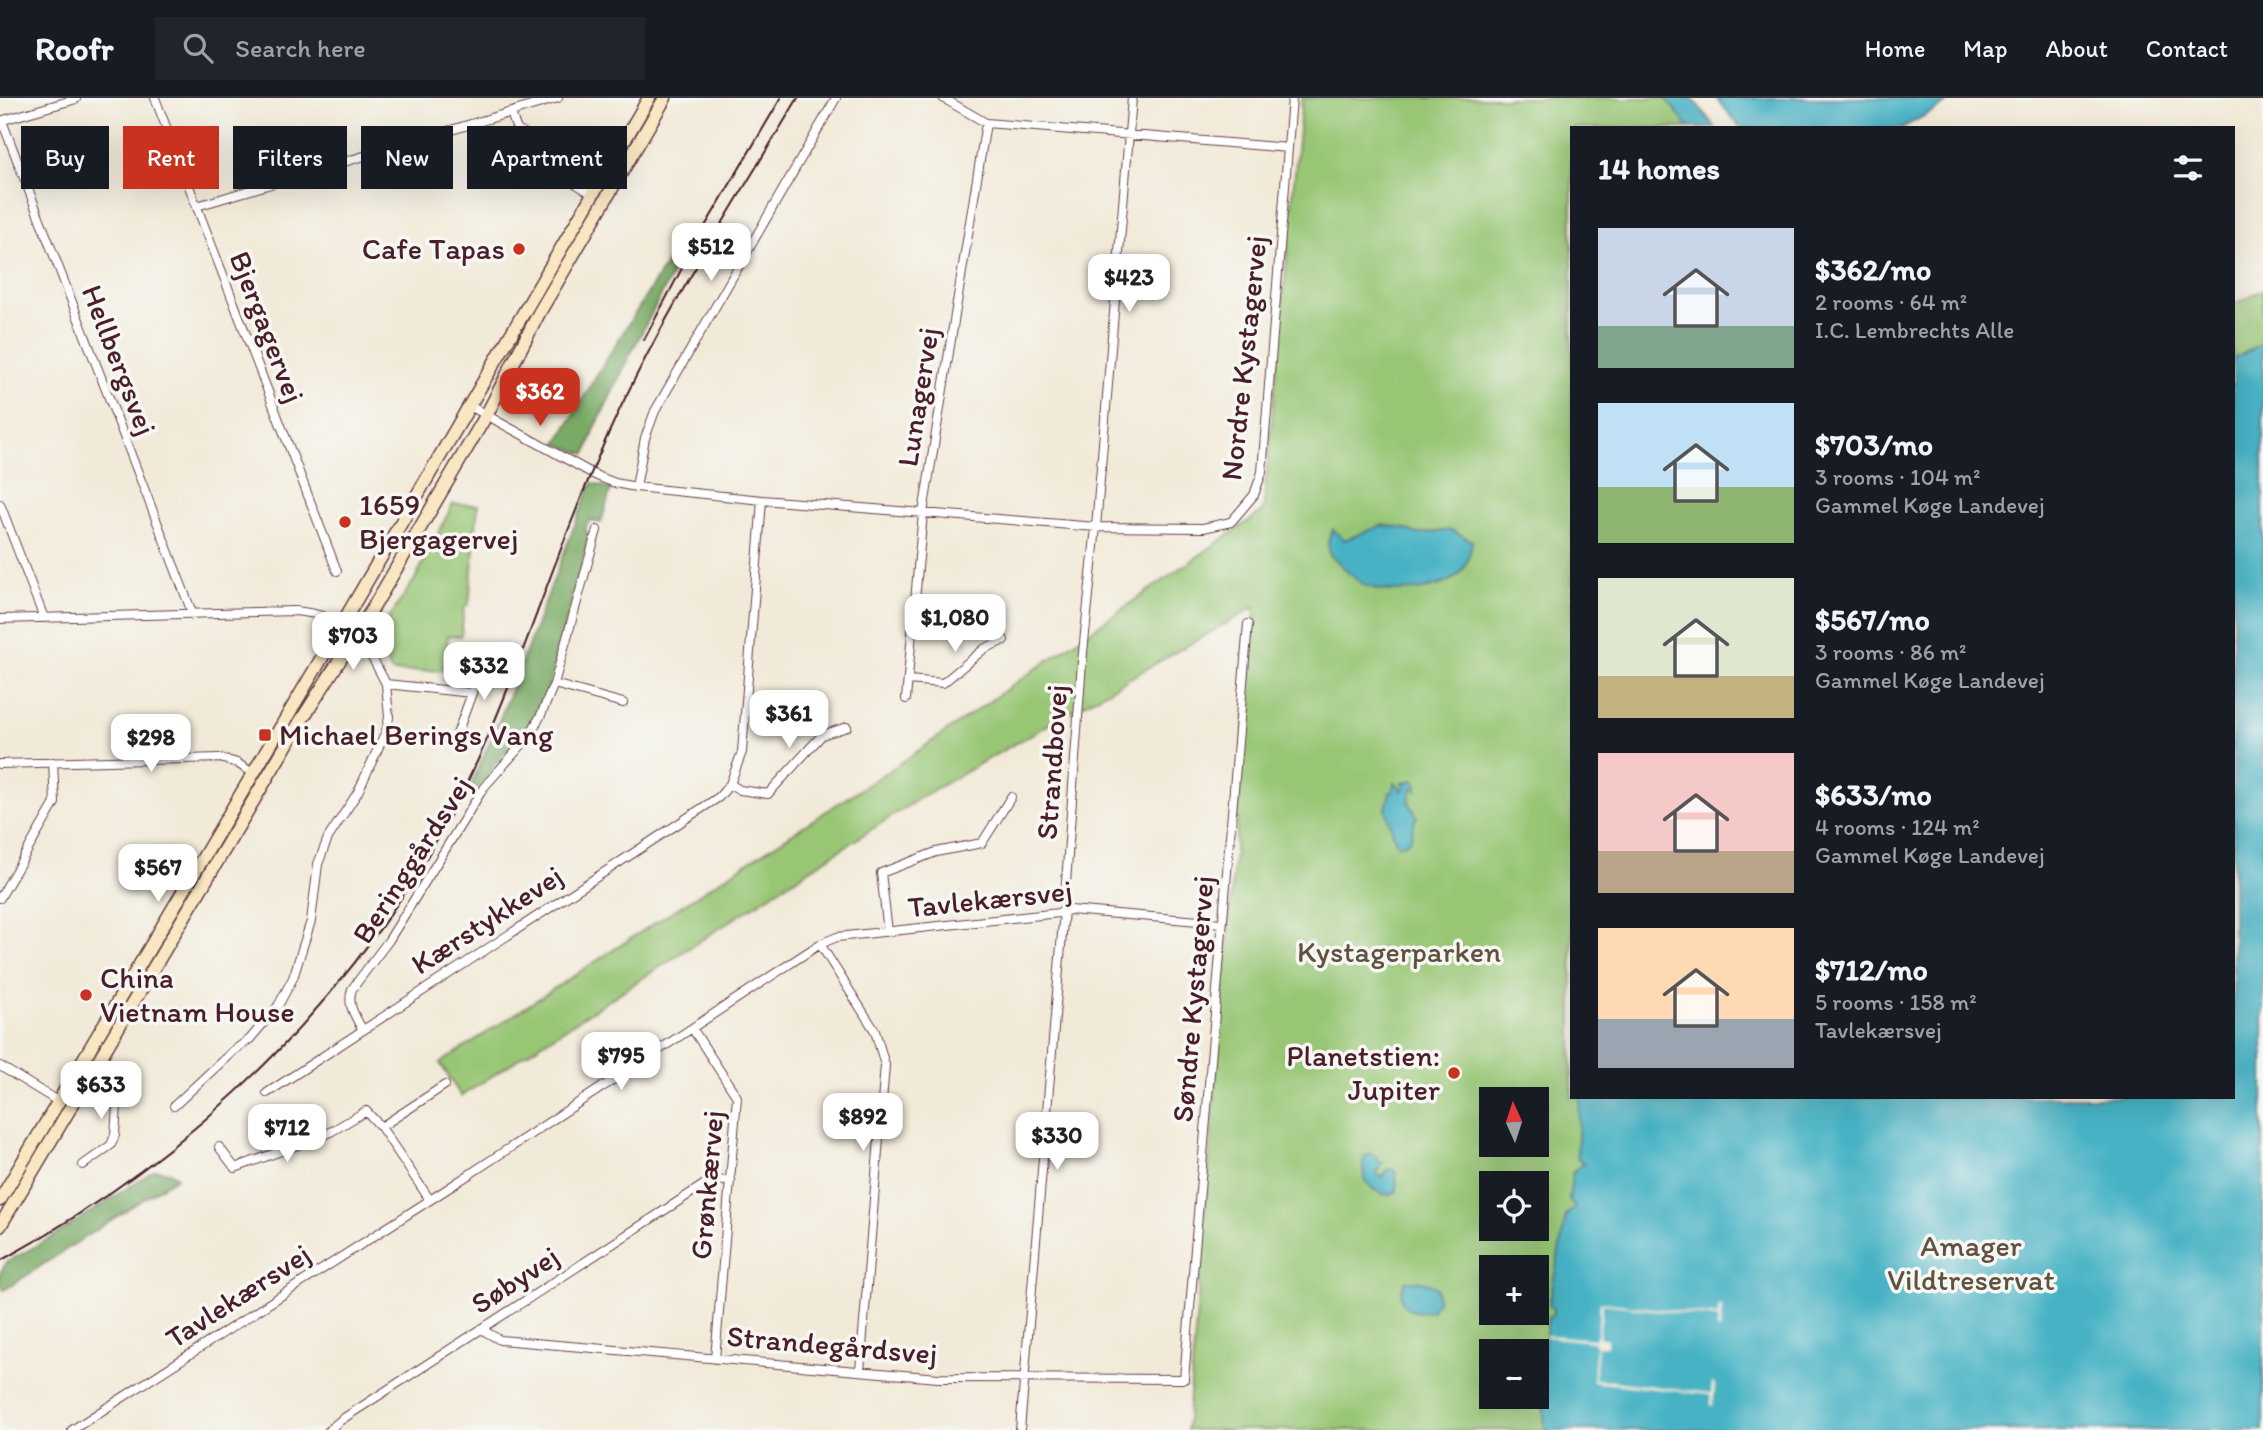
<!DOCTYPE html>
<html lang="en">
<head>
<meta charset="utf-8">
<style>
  body { margin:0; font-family:Itim,sans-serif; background:#20242c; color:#f1f3f6; height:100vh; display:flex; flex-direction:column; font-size:26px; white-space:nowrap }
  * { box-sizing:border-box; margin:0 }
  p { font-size:23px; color:#9ea1a6 }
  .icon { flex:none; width:38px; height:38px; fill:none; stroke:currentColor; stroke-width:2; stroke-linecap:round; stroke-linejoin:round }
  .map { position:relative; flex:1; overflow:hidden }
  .sheet { position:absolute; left:1570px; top:28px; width:665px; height:973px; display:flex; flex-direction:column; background:#171b24; border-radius:0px; box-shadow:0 7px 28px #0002 }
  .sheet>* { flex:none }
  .hud { position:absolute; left:21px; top:28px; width:665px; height:63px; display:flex; gap:14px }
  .needle { width:46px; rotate:357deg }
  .fabs { position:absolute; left:1479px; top:989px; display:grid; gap:14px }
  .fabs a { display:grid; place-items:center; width:70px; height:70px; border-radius:0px; background:#171b24; box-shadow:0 7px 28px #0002; font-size:35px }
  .price { position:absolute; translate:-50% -60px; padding:0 16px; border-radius:14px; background:#fff; color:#222; font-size:23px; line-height:46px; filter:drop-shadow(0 2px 4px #0008) }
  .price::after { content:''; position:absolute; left:50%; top:42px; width:21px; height:16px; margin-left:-10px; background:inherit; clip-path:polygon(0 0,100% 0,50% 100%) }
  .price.selected { background:#c8321e; color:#fff }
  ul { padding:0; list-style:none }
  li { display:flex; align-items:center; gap:21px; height:175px; padding:0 28px }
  li span { display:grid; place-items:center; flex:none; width:196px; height:140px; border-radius:0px; color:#555 }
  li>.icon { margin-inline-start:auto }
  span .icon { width:84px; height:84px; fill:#fffc; stroke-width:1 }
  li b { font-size:30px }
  h2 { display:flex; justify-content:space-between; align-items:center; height:84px; padding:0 28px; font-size:30px }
  .pill { padding:0 24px; border-radius:0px; background:#171b24; box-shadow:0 7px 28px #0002; font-size:24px; line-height:63px }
  .pill.selected { background:#c8321e; color:#fff }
  header { display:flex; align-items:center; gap:42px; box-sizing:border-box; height:98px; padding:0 35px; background:#171b24; border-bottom:2px solid #363941 }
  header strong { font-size:33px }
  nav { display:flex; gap:38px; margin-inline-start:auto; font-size:24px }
  .search { width:490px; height:63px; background:#20242c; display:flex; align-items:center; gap:18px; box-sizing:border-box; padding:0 24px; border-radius:0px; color:#9ea1a6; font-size:26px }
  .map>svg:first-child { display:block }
</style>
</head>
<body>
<header>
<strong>Roofr</strong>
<div class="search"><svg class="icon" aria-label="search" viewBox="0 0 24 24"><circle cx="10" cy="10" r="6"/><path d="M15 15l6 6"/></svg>Search here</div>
<nav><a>Home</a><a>Map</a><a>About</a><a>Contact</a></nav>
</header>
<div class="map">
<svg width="2263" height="1332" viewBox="0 0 2263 1332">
  <rect width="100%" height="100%" fill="#f6f6f2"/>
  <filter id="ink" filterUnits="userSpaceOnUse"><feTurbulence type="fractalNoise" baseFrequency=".0143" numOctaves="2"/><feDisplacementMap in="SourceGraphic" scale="14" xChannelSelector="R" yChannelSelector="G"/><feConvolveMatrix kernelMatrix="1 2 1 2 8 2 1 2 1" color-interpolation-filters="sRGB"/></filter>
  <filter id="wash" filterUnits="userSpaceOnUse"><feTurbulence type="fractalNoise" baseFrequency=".00686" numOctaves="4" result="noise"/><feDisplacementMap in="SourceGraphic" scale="28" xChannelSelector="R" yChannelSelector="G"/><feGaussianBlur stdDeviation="1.57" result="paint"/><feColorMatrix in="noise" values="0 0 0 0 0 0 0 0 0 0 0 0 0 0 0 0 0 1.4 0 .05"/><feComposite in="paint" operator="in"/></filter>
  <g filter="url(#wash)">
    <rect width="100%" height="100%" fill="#f2ead8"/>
    <!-- green -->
    <path fill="#98c674" stroke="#717250" stroke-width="2" fill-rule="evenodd" d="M1302 0H1666L1689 30H1572V999H1580V1005L1593 999H2233V263L2263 1332H1187L1255 509 923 698 461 998 440 965 908 660 1263 413ZM1491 1001H1536V1046H1491ZM1491 1085H1536V1130H1491ZM1491 1169H1536V1214H1491ZM1491 1253H1536V1298H1491Z
      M2263 192V246L2233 262V207Z
      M453 406 478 407 469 505 464 510 461 538H448L444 572 392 574 374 543 415 481Z"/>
    <!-- forest -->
    <path fill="#7aab66" stroke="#626548" stroke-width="2" d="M674 153 683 155 631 255 595 330 586 356 557 346 593 283Z
      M593 385 611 391 601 425 589 422 585 431 589 438 548 591 531 625 495 666 479 689 466 698 499 623 588 393Z
      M155 1072 170 1074 177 1079 4 1192 0 1186V1175L7 1164 52 1139Z"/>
    <!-- water -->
    <path fill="#47b2c4" stroke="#486878" stroke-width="2" d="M1666 0H1692L1716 30H1689Z
      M1716 0H1942L1946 6 1902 30H1741Z
      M2263 245V1332H1545L1541 1277 1548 1219 1552 1218 1553 1210 1549 1207 1566 1117 1575 1110 1569 1101 1573 1073 1584 1066 1577 1059 1580 999H2233V261Z
      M1383 427 1406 431 1417 436 1452 432 1472 443C1470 454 1468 465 1461 474 1443 494 1391 497 1367 488 1353 482 1343 467 1330 457L1328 444 1333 431 1344 442Z
      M1413 682 1417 687V693L1412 690 1409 704 1417 719C1408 730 1419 742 1399 747L1395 743 1386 711 1390 694H1393L1394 685 1399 688 1401 693 1404 691 1403 685Z
      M1370 1056 1376 1058 1378 1063 1383 1065 1377 1075 1379 1078 1383 1079 1389 1071H1392L1396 1075 1397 1093 1391 1097C1369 1095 1360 1080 1364 1059Z
      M1405 1183H1423L1437 1190V1203L1431 1213C1409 1216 1394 1208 1405 1183Z"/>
    <!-- pier -->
    <path fill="#f2ead8" d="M1600 1204 1718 1218 1719 1208H1722L1720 1231H1717L1718 1220 1603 1206 1599 1239 1607 1241V1248H1598L1595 1281 1711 1295 1712 1285 1715 1286 1713 1308 1711 1307V1297L1593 1284 1596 1248 1593 1244 1546 1239V1237L1593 1241 1597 1238Z"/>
  </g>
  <g filter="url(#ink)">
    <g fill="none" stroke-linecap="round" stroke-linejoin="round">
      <!-- minor casing -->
      <g stroke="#633d45" stroke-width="10">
        <path id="minor" d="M155 0 337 473
          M943 0 986 25 1288 50
          M511 15 517 32 542 43 551 70 594 97
          M0 23 76 1
          M2 23 193 517
          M197 108 558 0
          M470 308 597 378 615 385 636 389 762 402 1096 429 1203 430 1231 424 1254 397 1262 374 1292 0
          M636 389 645 340 655 313 836 0
          M0 406 44 520
          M0 521 295 513C349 518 363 540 386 586L472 595
          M908 582 943 585 984 551 1004 542
          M554 586 623 605
          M906 601 923 415 986 25
          M457 636 472 595 478 562
          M0 666 220 660 237 665 254 676
          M730 686 740 692 768 696 822 637 847 629
          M0 800 55 705 53 664
          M888 834 881 775 936 754 982 745 1011 699
          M820 846 875 933 885 967 860 1273
          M692 930 737 999 715 1261
          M362 931C354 916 347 907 352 891L389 842 484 689 528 640 541 617 554 586 597 432
          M0 968 59 1004
          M267 995 719 699 730 686 742 654 762 402
          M174 1008 233 953 250 941 278 908 293 880 311 823 318 766 328 740 358 694 387 631 389 619 386 586
          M219 1049 235 1070 327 1036 366 1013 381 1029
          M83 1067 111 1047 115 1037 117 1008 111 995 89 978
          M430 1102 381 1029 445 987
          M481 1231 500 1242 938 1280 1184 1281 1248 526
          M72 1332 444 1093 820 846 837 839 1059 815 1070 812 1222 825
          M329 1332 341 1322 705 1086 715 1083 731 1082
          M1020 1332 1064 812 1082 564 1096 429 1132 0"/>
      </g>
      <!-- secondary casing -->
      <g stroke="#633d45" stroke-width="15">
        <path id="secondary" d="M0 1102 342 526 649 0
          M0 1128 299 626 370 515 487 316 539 215 665 0"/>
      </g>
      <!-- minor -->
      <use href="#minor" stroke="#fff" stroke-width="8"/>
      <!-- secondary -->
      <use href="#secondary" stroke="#f9e7c3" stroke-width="12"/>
      <!-- tram -->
      <path stroke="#4a1f2b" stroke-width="2" d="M644 242 698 140 781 0
        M0 1163C209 1049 382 875 480 657 527 553 559 444 606 341 659 222 731 112 798 0"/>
    </g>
  </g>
  <!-- markers -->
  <g fill="#c8321e" stroke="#f6f6f2" stroke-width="2.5">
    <circle cx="519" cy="151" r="7"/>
    <circle cx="345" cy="424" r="7"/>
    <rect x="258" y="630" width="14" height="14" rx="3.5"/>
    <circle cx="86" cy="897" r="7"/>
    <circle cx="1454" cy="975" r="7"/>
  </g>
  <g text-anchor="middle" stroke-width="7" stroke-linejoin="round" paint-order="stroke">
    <!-- poi labels -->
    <g font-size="30" fill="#4a1f2b" stroke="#f6f6f2" text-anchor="start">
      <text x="505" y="161" text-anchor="end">Cafe Tapas</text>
      <text x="359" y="417">1659<tspan x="359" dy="34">Bjergagervej</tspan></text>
      <text x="279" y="647">Michael Berings Vang</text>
      <text x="100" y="890">China<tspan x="100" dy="34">Vietnam House</tspan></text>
      <text x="1440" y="968" text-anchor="end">Planetstien:<tspan x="1440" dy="34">Jupiter</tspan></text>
    </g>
    <!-- street labels -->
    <g font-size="30" fill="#4a1f2b" stroke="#f6f6f2">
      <text transform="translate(267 229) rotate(69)" y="10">Bjergagervej</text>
      <text transform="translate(1244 260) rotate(-84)" y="10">Nordre Kystagervej</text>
      <text transform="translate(119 262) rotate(69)" y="10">Hellbergsvej</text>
      <text transform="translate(918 299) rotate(-81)" y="10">Lunagervej</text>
      <text transform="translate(1052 664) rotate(-86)" y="10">Strandbovej</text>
      <text transform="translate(412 762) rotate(-57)" y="10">Beringgårdsvej</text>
      <text transform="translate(990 801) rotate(-6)" y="10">Tavlekærsvej</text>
      <text transform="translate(487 822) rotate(-33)" y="10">Kærstykkevej</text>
      <text transform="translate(1193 901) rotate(-85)" y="10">Søndre Kystagervej</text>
      <text transform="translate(707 1087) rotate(-85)" y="10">Grønkærvej</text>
      <text transform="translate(515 1182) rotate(-33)" y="10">Søbyvej</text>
      <text transform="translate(238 1198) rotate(-33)" y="10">Tavlekærsvej</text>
      <text transform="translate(832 1247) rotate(5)" y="10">Strandegårdsvej</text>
    </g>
    <!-- park labels -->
    <g font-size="30" fill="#615141" stroke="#f6f6f2">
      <text x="1399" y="864">Kystagerparken</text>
      <text x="1971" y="1158">Amager<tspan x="1971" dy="34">Vildtreservat</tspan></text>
    </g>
  </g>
</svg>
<div class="fabs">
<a><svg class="needle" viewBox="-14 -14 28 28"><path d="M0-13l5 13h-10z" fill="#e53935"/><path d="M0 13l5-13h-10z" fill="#9ea1a6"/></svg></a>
<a><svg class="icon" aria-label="locate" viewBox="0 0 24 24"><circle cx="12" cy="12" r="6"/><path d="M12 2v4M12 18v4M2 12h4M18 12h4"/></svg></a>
<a>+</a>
<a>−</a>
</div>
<b class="price" style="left:711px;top:185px">$512</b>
<b class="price" style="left:1129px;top:216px">$423</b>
<b class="price selected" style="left:540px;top:330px">$362</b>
<b class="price" style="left:955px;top:556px">$1,080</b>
<b class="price" style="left:353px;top:574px">$703</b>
<b class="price" style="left:484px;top:604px">$332</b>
<b class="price" style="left:789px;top:652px">$361</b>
<b class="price" style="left:151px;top:676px">$298</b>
<b class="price" style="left:158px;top:806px">$567</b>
<b class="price" style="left:621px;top:994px">$795</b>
<b class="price" style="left:101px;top:1023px">$633</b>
<b class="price" style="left:863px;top:1055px">$892</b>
<b class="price" style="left:287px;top:1066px">$712</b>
<b class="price" style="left:1057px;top:1074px">$330</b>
<div class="hud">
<a class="pill">Buy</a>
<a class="pill selected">Rent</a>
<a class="pill">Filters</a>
<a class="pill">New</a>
<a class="pill">Apartment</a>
</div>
<section class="sheet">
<h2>14 homes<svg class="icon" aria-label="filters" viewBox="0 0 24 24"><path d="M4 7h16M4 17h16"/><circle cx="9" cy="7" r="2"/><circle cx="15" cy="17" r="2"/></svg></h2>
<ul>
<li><span style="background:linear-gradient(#c9d6e8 70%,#7fa58c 0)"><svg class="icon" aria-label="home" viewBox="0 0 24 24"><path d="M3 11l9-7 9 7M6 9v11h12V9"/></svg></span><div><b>$362/mo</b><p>2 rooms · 64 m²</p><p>I.C. Lembrechts Alle</p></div></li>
<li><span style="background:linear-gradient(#bfe0f5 60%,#8fb573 0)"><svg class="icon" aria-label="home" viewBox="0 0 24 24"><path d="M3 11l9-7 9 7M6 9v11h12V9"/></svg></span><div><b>$703/mo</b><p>3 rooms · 104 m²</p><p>Gammel Køge Landevej</p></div></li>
<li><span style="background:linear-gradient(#dfe7d0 70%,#c2b280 0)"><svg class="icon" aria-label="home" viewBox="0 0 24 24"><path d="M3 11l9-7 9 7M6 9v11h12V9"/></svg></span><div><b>$567/mo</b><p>3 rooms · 86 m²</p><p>Gammel Køge Landevej</p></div></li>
<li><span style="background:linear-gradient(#f6c9c9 70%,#b9a48a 0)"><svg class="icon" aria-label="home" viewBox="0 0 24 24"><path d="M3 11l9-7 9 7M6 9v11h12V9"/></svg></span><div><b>$633/mo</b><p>4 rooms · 124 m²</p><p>Gammel Køge Landevej</p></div></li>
<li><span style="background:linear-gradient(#ffd9b3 65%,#9aa5b1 0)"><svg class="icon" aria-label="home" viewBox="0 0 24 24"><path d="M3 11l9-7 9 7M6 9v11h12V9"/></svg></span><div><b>$712/mo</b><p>5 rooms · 158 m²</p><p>Tavlekærsvej</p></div></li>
</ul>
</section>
</div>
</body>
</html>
